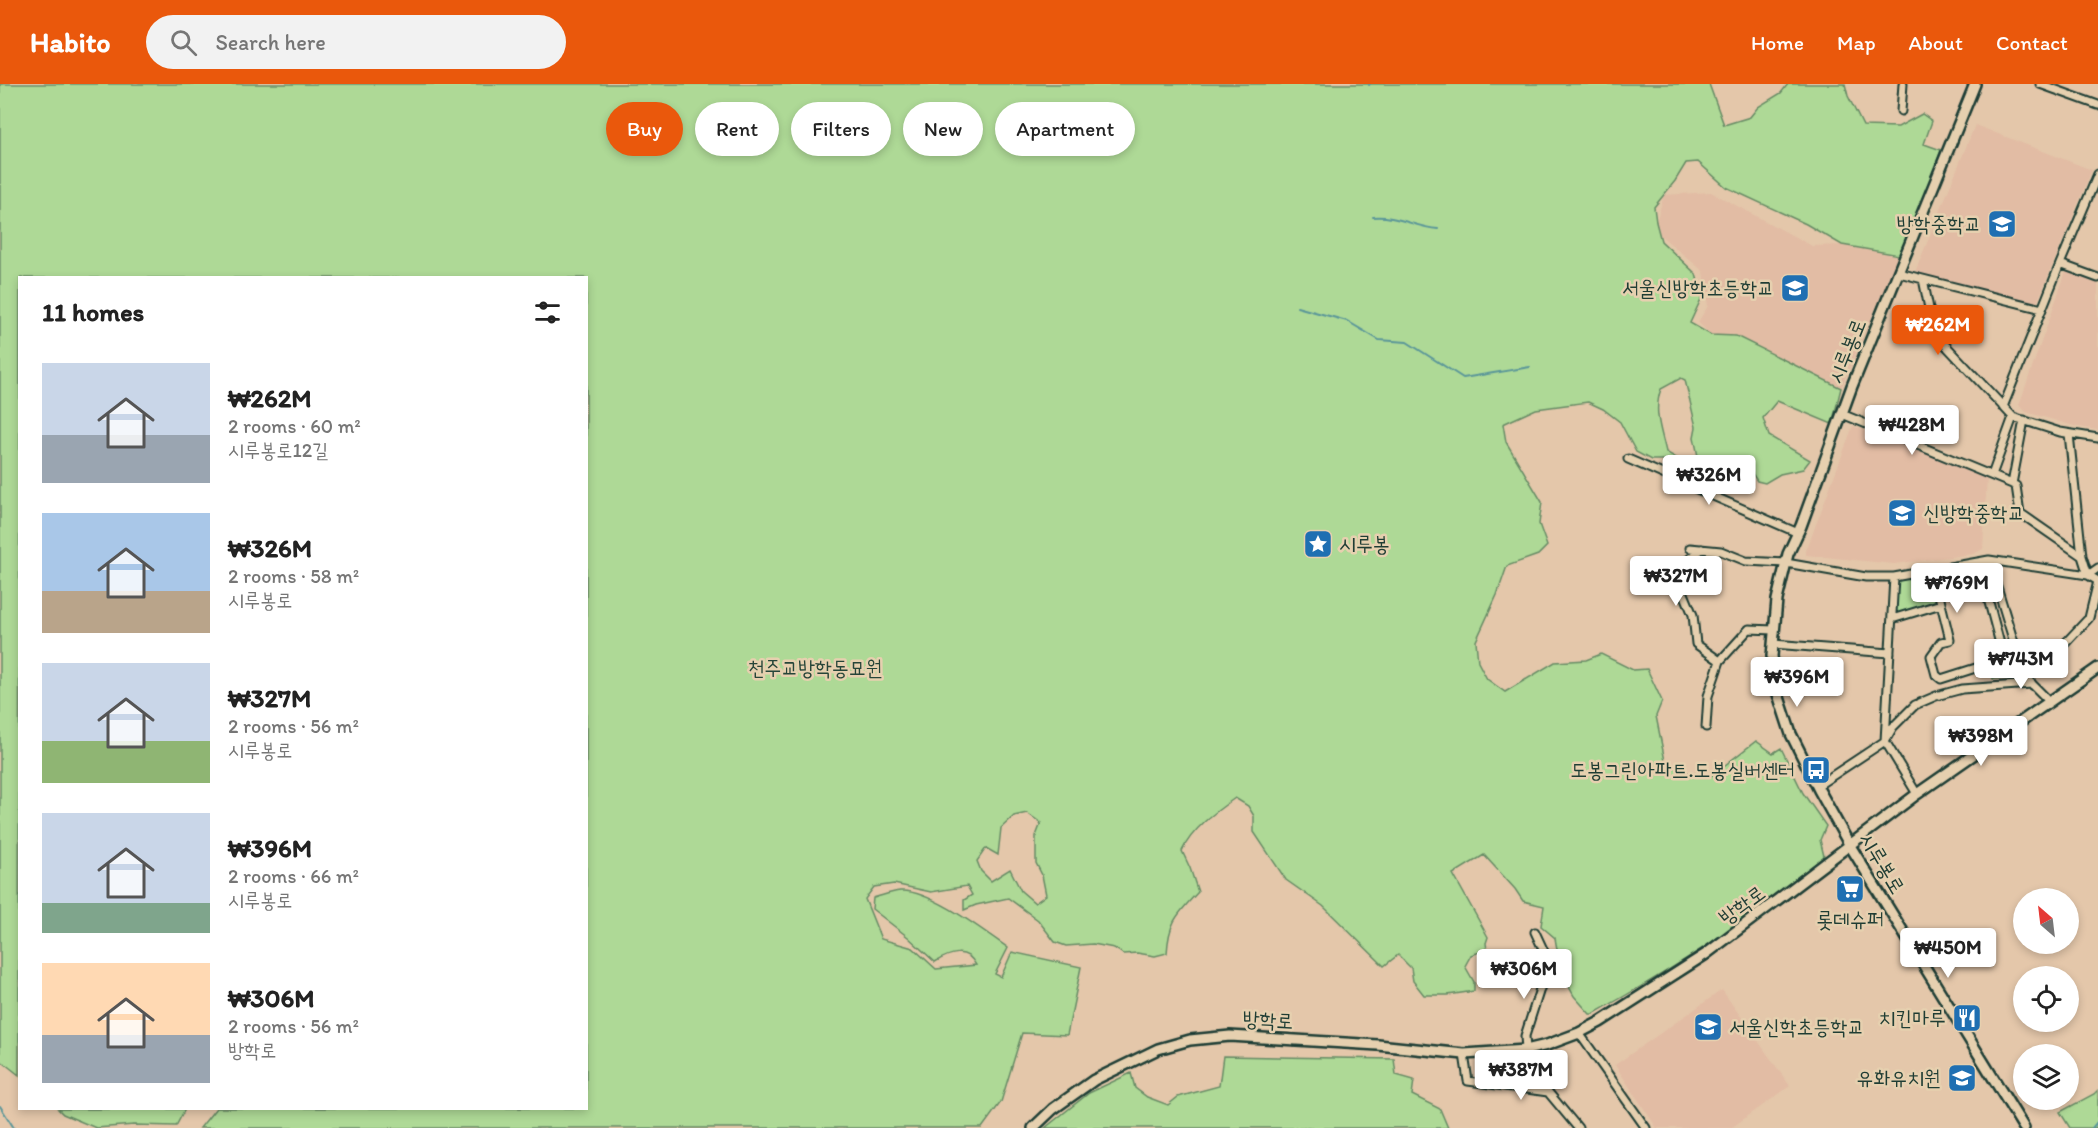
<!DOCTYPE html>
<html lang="en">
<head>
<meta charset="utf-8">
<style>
  body { margin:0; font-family:Itim,"Poor Story",sans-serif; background:#f2f2f2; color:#222; height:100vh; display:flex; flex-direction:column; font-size:22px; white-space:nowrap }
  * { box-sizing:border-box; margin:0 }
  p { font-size:20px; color:#767676 }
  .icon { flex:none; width:33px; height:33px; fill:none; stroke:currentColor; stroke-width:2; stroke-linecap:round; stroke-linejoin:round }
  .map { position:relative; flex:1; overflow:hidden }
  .side { position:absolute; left:18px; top:192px; width:570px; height:834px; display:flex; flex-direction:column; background:#fff; border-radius:0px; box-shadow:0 3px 9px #0003 }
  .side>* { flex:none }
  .guide { position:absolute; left:606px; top:18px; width:570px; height:54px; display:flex; gap:12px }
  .needle { width:39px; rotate:332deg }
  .tools { position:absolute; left:2013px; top:804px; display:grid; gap:12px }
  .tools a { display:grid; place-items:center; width:66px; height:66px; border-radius:50%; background:#fff; box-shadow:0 3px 9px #0003; font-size:30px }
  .price { position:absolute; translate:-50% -51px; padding:0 14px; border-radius:6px; background:#fff; color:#222; font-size:20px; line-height:39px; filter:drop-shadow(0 2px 3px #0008) }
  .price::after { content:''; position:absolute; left:50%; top:36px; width:18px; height:14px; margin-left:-9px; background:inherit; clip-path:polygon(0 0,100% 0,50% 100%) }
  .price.current { background:#ea580c; color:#fff }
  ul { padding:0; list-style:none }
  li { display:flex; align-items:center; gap:18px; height:150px; padding:0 24px }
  li span { display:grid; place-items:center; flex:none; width:168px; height:120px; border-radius:0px; color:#555 }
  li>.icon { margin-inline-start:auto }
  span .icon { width:72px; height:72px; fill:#fffc; stroke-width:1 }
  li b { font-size:26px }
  h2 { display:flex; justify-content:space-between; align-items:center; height:72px; padding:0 24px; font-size:26px }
  .chip { padding:0 21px; border-radius:27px; background:#fff; box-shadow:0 3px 9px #0003; font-size:21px; line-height:54px }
  .chip.current { background:#ea580c; color:#fff }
  header { display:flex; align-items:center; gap:36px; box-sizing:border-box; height:84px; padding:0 30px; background:#ea580c; color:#fff }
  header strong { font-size:28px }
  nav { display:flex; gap:33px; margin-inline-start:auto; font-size:21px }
  .search { width:420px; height:54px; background:#f2f2f2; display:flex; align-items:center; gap:15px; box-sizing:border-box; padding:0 21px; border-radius:33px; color:#767676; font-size:22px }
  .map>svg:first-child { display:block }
</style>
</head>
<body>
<header>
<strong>Habito</strong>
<div class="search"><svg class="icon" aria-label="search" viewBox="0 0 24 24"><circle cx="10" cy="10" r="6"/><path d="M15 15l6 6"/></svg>Search here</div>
<nav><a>Home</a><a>Map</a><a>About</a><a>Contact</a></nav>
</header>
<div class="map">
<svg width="2098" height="1044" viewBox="0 0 2098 1044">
  <rect width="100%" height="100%" fill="#e4c7aa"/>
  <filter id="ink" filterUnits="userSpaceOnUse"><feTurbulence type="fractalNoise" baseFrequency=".0167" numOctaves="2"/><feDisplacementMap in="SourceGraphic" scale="12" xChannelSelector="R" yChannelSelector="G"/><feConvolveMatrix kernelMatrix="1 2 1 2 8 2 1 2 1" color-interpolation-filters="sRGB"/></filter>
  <g filter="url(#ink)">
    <!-- built -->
    <path fill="#e2bca4" d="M1975 41 2092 86 2037 219 1979 210 1913 193Z
      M1711 108 1812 162 1842 161 1899 171 1841 304 1736 252 1711 251 1698 238 1708 222 1703 187 1660 151 1656 138 1664 111Z
      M2067 185 2098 196V346L2078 343 2026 328 2019 321Z
      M1853 342 1987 393 1983 465 1973 470 1894 480 1806 471V467Z
      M1722 906 1790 1002 1731 1044H1657L1615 981Z"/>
    <!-- green -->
    <path fill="#aed996" stroke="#668b65" stroke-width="1.5" fill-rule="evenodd" d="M0 0H1709L1724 41 1750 33 1758 23 1781 9 1788 0H1845L1848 12 1863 42 1898 43 1922 30 1932 37 1924 60 1941 66 1928 102 1899 171 1842 161 1806 140 1726 103 1698 78 1686 79 1675 97 1654 123 1656 138 1661 157 1696 190 1702 213 1690 239 1711 251 1736 252 1841 304 1832 340 1777 317 1763 334 1769 352 1810 376 1803 385 1780 390 1765 399 1757 397 1752 389 1734 377 1722 389H1712L1700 382 1694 353 1696 343 1685 296 1681 294 1661 305C1653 327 1661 346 1666 368L1678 375 1688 386 1676 389 1664 376H1651L1636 368 1620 338 1603 325 1588 318 1536 325 1503 340 1506 358 1542 418 1539 440 1547 462 1538 471 1507 482 1497 511 1476 557 1478 578 1487 595 1505 608 1555 578 1586 576 1601 570 1633 586 1647 585 1662 617 1656 632 1665 677 1683 688 1711 692 1756 657 1773 669 1781 664 1803 709 1826 742 1820 756 1824 772C1754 834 1675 884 1593 930H1590L1574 912 1561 888 1555 854 1541 842 1544 822 1523 817 1515 805 1484 771 1453 790 1488 853 1486 859 1487 866 1471 871 1465 882 1474 898V907L1448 911H1424L1413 897 1411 884 1398 871 1384 882 1323 822 1286 796 1254 748V732L1248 722 1235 714C1215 728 1192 745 1182 767L1190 784 1198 808C1177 831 1169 837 1167 869L1155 872 1137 869 1123 870 1114 864 1093 860 1066 862 1055 858 1038 836 1008 814 976 821 964 826V816L972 811 967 802 931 808 894 800 874 803 865 815 881 855 913 864 936 885 976 881C966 863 950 869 935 878L908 853 872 825 873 814C881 812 891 808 900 807 929 805 984 847 1008 864L995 890 1001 893 1012 868 1081 883 1067 951 1022 949 1001 1018 982 1044H200L216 1024H586V194H20L19 991 0 976ZM1027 729 1041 739 1036 752V779L1042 791 1046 811 1035 819 1021 807 1010 785 991 797 981 787 977 777 986 764 998 771 1001 744 1014 732Z
      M1930 490 1936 518 1895 530 1897 497Z
      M2003 578 2016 579V594L1993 595 1991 583Z
      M1223 972 1394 975 1396 991 1414 996 1412 1011 1440 1025 1448 1044H1045L1089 1009 1131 989 1135 1004 1147 1013 1168 1021 1178 1013 1219 1002Z
      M2098 1006V1039L2096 1044H2070L2060 1028 2094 1010Z
      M58 1025H185L176 1042 134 1041 96 1044 63 1030Z"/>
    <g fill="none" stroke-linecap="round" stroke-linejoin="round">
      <!-- stream -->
      <path stroke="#5a9699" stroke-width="2" d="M1369 1 1370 0
        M1373 133C1398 131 1414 143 1438 145
        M1297 223 1347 237 1379 256 1407 258 1463 294 1530 283
        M0 1022 14 1044
        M2092 1044 2098 1037"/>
      <!-- street casing -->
      <g stroke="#1f3d34" stroke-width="11">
        <path id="street" d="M2040 0 2098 21
          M1901 27 1903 0
          M2060 180 2098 194
          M1899 189 2042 225
          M1923 195 1934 249 2013 333 2060 348 2098 354
          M2003 323 2060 180 2098 90
          M1842 330 2012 400
          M2024 336 2012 400 2016 402 2020 429 2082 472 2088 491 2098 484
          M2069 350 2082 472
          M1628 375 1798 449
          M1992 391 2013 333
          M1690 464 1721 467 1746 477 1786 479 1866 493H1894L1989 476 2088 491 2098 497
          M1702 465 1682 481 1681 502 1693 531 1696 560 1720 577
          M1989 476 2019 575 2032 600 2050 618
          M1894 493 1885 657 1917 710
          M1892 535 1941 520
          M1773 560 1890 569
          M2004 575 1981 488 1936 499 1950 556 1941 558 1931 572 1936 591 1941 595 2004 575H2019L2057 568 2089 534 2098 497
          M1706 643 1708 612 1720 577 1749 545 1774 546
          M1817 702 1885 657 1893 643 1915 621 1936 612 1962 605 2032 600
          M1535 848 1547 874 1546 886 1525 952 1526 966 1535 988 1548 1008 1578 1044
          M1579 949 1646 1044
          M1464 970 1468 997 1548 1008"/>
      </g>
      <!-- secondary casing -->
      <g stroke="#1f3d34" stroke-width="14">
        <path id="secondary" d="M1975 0 1852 302 1801 442 1788 470 1777 516 1772 572 1776 604 1791 650 1819 706 1849 760 2024 1044
          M1033 1044 1053 1025 1094 996 1158 965 1190 956 1230 952 1378 961 1464 970 1526 966 1547 961 1579 949 1600 938 1706 870 1917 710 2098 584"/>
      </g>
      <!-- street -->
      <use href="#street" stroke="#e6d0af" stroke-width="7"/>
      <!-- secondary -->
      <use href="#secondary" stroke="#e6d0af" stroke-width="9"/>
    </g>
  </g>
  <!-- icons -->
  <defs>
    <g id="school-square" transform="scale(1.5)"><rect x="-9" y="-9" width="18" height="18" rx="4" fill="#1f6fb2" stroke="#e6d0af"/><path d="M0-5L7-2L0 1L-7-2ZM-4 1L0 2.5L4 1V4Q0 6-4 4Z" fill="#fff"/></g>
    <g id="sight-square" transform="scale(1.5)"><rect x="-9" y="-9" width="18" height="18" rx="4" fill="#1f6fb2" stroke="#e6d0af"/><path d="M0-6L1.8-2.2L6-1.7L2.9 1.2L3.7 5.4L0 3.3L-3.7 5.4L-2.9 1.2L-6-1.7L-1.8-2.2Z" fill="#fff"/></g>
    <g id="bus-square" transform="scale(1.5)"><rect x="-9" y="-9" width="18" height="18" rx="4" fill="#1f6fb2" stroke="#e6d0af"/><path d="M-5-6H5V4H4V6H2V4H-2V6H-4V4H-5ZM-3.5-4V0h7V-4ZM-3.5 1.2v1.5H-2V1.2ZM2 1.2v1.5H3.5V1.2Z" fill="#fff"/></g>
    <g id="supermarket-square" transform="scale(1.5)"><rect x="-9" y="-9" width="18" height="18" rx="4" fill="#1f6fb2" stroke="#e6d0af"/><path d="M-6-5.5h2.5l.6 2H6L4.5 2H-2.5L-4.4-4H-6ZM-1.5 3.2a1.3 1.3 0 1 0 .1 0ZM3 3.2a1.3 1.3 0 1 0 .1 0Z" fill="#fff"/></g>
    <g id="restaurant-square" transform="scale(1.5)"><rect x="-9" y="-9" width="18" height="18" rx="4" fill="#1f6fb2" stroke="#e6d0af"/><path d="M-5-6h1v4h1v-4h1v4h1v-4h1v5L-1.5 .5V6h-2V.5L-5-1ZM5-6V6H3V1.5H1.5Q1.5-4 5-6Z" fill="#fff"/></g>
  </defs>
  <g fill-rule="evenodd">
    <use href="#school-square" x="2002" y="140"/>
    <use href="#school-square" x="1795" y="204"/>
    <use href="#school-square" x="1902" y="429"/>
    <use href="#sight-square" x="1318" y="460"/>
    <use href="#bus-square" x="1816" y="686"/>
    <use href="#supermarket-square" x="1850" y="805"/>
    <use href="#restaurant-square" x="1967" y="934"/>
    <use href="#school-square" x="1708" y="943"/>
    <use href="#school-square" x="1962" y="994"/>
  </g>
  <g text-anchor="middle" stroke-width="5" stroke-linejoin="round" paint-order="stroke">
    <!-- poi labels -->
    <g font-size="21" fill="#1f3d34" stroke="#e6d0af" text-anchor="end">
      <text x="1981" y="147">방학중학교</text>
      <text x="1774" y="211">서울신방학초등학교</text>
      <text x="1923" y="436" text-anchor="start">신방학중학교</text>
      <text x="1339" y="467" text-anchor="start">시루봉</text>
      <text x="1795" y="693">도봉그린아파트.도봉실버센터</text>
      <text x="1850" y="843" text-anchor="middle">롯데슈퍼</text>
      <text x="1946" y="941">치킨마루</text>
      <text x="1729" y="950" text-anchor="start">서울신학초등학교</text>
      <text x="1941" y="1001">유화유치원</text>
    </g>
    <!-- street labels -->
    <g font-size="21" fill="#1f3d34" stroke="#e6d0af">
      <text transform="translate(1847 267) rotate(-68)" y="7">시루봉로</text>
      <text transform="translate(1882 779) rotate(59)" y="7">시루봉로</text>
      <text transform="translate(1742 821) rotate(-36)" y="7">방학로</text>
      <text transform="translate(1268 936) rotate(3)" y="7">방학로</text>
    </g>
    <!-- park labels -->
    <g font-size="21" fill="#264539" stroke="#e6d0af">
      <text x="815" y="591">천주교방학동묘원</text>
    </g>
  </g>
</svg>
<div class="tools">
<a><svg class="needle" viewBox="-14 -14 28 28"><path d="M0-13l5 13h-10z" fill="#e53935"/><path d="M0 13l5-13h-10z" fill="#767676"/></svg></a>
<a><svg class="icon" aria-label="locate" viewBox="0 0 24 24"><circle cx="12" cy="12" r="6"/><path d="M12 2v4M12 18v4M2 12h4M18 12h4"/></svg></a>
<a><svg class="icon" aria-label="layers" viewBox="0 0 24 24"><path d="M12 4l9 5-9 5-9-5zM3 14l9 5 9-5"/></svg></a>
</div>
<b class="price current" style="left:1938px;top:272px">₩262M</b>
<b class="price" style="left:1912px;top:372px">₩428M</b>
<b class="price" style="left:1709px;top:422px">₩326M</b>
<b class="price" style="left:1676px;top:523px">₩327M</b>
<b class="price" style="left:1957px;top:530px">₩769M</b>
<b class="price" style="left:2021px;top:606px">₩743M</b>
<b class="price" style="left:1797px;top:624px">₩396M</b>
<b class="price" style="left:1981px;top:683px">₩398M</b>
<b class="price" style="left:1948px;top:895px">₩450M</b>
<b class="price" style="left:1524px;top:916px">₩306M</b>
<b class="price" style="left:1521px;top:1017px">₩387M</b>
<div class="guide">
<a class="chip current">Buy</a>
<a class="chip">Rent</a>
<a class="chip">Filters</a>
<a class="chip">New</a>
<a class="chip">Apartment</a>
</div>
<section class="side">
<h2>11 homes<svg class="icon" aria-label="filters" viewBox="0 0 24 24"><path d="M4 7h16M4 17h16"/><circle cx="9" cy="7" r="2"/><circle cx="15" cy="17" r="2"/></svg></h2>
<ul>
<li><span style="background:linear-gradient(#c9d6e8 60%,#9aa5b1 0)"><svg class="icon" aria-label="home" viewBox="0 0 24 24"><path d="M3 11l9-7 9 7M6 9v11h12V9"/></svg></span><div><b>₩262M</b><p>2 rooms · 60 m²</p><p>시루봉로12길</p></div></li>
<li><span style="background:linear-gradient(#a9c7e8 65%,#b9a48a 0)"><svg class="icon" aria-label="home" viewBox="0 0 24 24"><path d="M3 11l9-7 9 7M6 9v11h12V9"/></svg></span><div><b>₩326M</b><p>2 rooms · 58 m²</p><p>시루봉로</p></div></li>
<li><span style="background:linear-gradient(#c9d6e8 65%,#8fb573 0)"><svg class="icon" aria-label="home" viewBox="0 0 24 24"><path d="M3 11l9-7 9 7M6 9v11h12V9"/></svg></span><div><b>₩327M</b><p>2 rooms · 56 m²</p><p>시루봉로</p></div></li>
<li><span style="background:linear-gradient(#c9d6e8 75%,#7fa58c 0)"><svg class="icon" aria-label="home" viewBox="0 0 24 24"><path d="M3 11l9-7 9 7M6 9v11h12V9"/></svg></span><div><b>₩396M</b><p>2 rooms · 66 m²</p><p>시루봉로</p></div></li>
<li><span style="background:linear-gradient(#ffd9b3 60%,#9aa5b1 0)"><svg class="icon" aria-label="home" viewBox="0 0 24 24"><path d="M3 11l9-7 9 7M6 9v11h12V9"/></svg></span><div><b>₩306M</b><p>2 rooms · 56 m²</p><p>방학로</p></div></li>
</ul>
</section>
</div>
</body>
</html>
